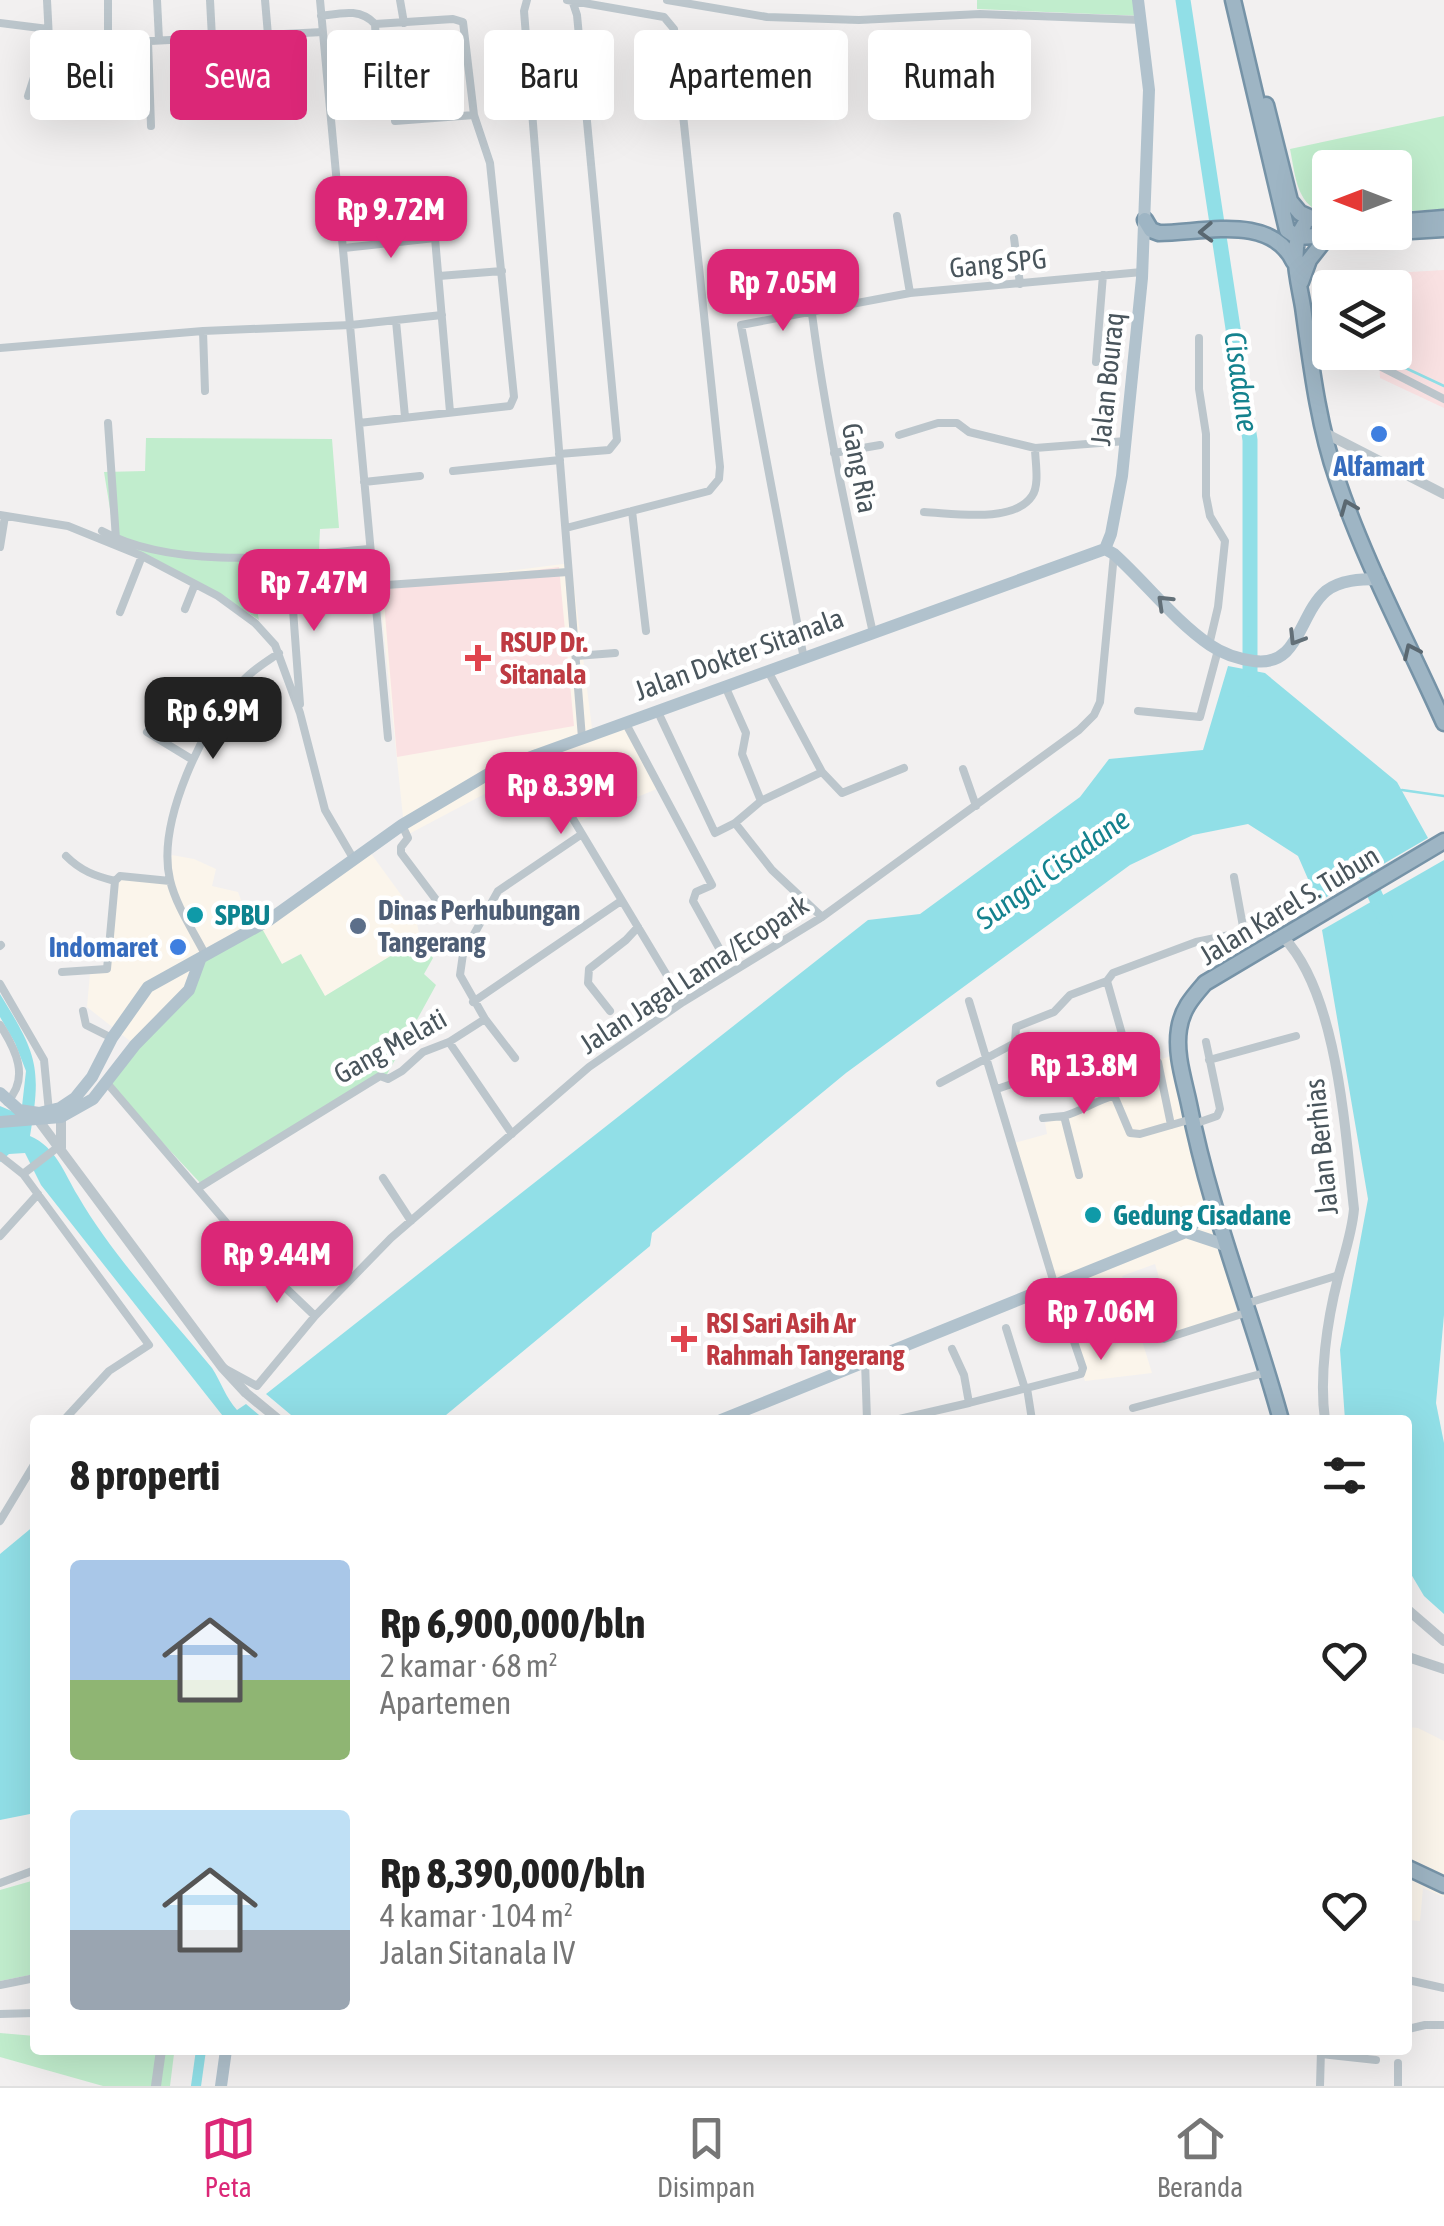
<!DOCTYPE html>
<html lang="id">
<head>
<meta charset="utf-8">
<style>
  body { margin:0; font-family:"Asap Condensed",sans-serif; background:#f6f6f6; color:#222; height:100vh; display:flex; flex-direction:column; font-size:38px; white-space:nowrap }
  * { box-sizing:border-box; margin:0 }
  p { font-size:32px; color:#767676 }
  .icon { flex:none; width:55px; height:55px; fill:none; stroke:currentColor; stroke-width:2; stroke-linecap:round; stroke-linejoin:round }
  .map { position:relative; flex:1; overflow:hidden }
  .side { position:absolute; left:30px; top:1415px; width:1382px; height:640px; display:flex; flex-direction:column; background:#fff; border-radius:10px; box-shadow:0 10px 40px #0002 }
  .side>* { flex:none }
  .top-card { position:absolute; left:30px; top:30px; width:1385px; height:90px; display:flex; gap:20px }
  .needle { width:65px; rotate:270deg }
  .buttons { position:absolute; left:1312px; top:150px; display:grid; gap:20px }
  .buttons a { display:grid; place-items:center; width:100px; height:100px; border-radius:10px; background:#fff; box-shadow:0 10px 40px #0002; font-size:50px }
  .price { position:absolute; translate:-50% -85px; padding:0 22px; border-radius:20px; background:#db2777; color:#fff; font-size:32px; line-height:65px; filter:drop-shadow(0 2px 5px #0008) }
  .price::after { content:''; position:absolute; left:50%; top:60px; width:30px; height:22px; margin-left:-15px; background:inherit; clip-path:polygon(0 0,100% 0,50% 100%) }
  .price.selected { background:#222; color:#fff }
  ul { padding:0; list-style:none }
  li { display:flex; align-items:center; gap:30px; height:250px; padding:0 40px }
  li span { display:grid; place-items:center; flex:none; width:280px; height:200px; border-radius:10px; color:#555 }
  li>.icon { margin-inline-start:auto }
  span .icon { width:120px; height:120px; fill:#fffc; stroke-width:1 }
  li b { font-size:42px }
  h2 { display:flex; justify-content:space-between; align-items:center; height:120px; padding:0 40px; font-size:42px }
  .chip { padding:0 35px; border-radius:10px; background:#fff; box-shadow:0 10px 40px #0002; font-size:35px; line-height:90px }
  .chip.selected { background:#db2777; color:#fff }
  .dock { display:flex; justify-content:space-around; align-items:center; height:140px; border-top:2px solid #e0e0e0; background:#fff; font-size:28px; color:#767676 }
  .dock a { display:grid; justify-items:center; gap:5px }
  .dock .selected { color:#db2777 }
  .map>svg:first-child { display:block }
</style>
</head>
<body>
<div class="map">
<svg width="1444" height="2086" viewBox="0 0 1444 2086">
  <rect width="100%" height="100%" fill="#f2f0f0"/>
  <!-- commercial -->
  <path fill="#fbf5eb" d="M571 563 592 728 626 720 659 788 575 823 541 764 405 836 379 587Z
    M367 848 415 914 420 938 325 996 300 954 135 1045 87 1007 90 973 109 972 116 875 168 880 172 855 194 859 216 869 212 886 238 892 249 921 261 920Z
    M1171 1056 1188 1143 1239 1318 1157 1336 1146 1297 1163 1291 1155 1264 1122 1276 1152 1373 1085 1381 1014 1143 1047 1134 1045 1123 1082 1111 1079 1101 1109 1092 1106 1077Z
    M1408 1727 1418 1728 1444 1741V1897L1423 1888 1420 1921 1408 1920Z"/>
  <!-- medical -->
  <path fill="#fae2e3" d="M1444 270V408L1380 378 1379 353 1395 352V288L1377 287 1376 274Z
    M559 567 574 726 397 757 383 590Z"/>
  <!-- green -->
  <path fill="#c1edcd" d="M977 0H1139L1142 16 977 9Z
    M1444 116V209L1395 212V168H1330V215C1296 208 1296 178 1290 149Z
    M146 438 332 439 339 528 320 529 319 550 259 555 252 585 259 620 217 593 116 546 104 472 145 471Z
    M260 925 282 964 301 954 325 996 420 938 433 958 424 974 436 985 385 1078 329 1105 203 1186 107 1083 176 1005 200 960Z
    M35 1880V1974L0 1981V1890Z
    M0 2033 35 2036V2050H151L174 2054 170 2086H103L0 2057Z"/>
  <!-- water -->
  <path fill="#91dfe7" d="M1228 666 1265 673 1397 782 1428 838 1318 902 1298 856 1248 824 1193 835 1130 865 846 1073 652 1233 650 1246 440 1420H297L266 1394 868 920 920 914 1080 797 1109 759 1203 750Z
    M1444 860V1315L1436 1403 1444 1443V1614L1424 1596 1408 1569V1420H1345L1340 1350 1368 1199 1322 930Z
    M0 994C37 1054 42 1067 30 1136 56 1147 64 1173 78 1196 114 1258 166 1312 212 1368 221 1382 226 1398 237 1410L246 1404 265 1420H226L41 1185 25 1153 9 1154 0 1162V1106L21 1115 26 1071 15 1043 0 1017Z
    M35 1525V1813L0 1820V1554Z"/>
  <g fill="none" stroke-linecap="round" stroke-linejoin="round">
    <!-- stream -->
    <path stroke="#91dfe7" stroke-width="2.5" d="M1397 364 1444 386
      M1402 790 1444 796"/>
    <!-- canal -->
    <path stroke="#91dfe7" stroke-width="10" d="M196 2086 201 2050"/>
    <!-- river -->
    <path stroke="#91dfe7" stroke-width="15" d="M1183 0 1250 440V689
      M1358 856 1385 918"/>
    <!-- trunk casing -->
    <g stroke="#7693a7" stroke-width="19">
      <path id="trunk" d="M1233 0 1287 230 1297 237 1393 232
        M1266 105 1290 201 1300 213 1327 225
        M1145 220 1151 230 1159 233C1203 233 1271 213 1294 262
        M1395 222 1444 218
        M1304 225C1288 247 1299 282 1303 307 1311 364 1318 424 1337 479 1365 563 1408 642 1444 723
        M1395 232 1444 229
        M1301 282 1309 260 1327 237
        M1281 1420C1252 1314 1210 1212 1189 1104 1184 1080 1175 1054 1179 1029 1182 1009 1192 998 1205 983L1444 841
        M1408 1868 1444 1885"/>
    </g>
    <!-- minor -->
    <path stroke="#bcc6cc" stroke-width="8" d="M47 0 49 39 54 46 323 32
      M108 0V45
      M157 0 159 40
      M210 0 212 38
      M265 0 268 35
      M320 0 388 738
      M400 0 404 23
      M527 0 524 11 582 738
      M667 0 767 17 859 20 980 14 1141 20
      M321 16C342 13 360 8 375 24L453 19 463 22 474 115 490 163 514 397 510 406 359 423
      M0 23 48 29
      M375 24 379 94
      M148 41 151 126
      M378 67 415 68
      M28 96 37 68 52 45
      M395 121 474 115
      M339 197 405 200 411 240
      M897 216 910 293
      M1014 238 1020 284
      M344 248 435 238 450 412
      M807 272C820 394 846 513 873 633
      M439 276 502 271
      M396 321 405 417
      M1306 329 1330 341
      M203 331 205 391
      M1199 338V389L1206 434V496L1210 516 1225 541 1218 607 1209 645
      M0 348 203 331 351 325 442 315
      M1352 352 1444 399
      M1096 362 1103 275
      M108 423 116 539
      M899 435 938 423H957L969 432 1035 448 1126 441
      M834 453 880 445
      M559 454 609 450 617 440 577 15 572 0
      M453 471 560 460
      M364 482 420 476
      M632 511 646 631
      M924 512C952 513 1013 524 1032 496 1040 485 1035 461 1035 448
      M0 515 68 526 142 556 218 596 255 623 275 645 300 713 325 810 353 858
      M566 528 709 491 719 479 720 467 674 29 664 17 567 0
      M102 531C175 571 289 556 370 549
      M0 547 5 516
      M289 556 300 704
      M373 586 568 572
      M185 609 195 584
      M120 612 142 556
      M576 656 615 653
      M804 659 741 325 910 293 1142 272
      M768 671 822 772 842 793 904 768
      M725 686 746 733 742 754 761 801
      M657 710 715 833 735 823 761 801 822 772
      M1138 711 1200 717 1218 650
      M625 722 712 885 696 892 693 901 719 948
      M147 732 193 760
      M534 754 683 1002
      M963 769 976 806
      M735 823 772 870 822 917
      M402 825 408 838 401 847V853L437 901
      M66 856C81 871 95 876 115 881L120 876 170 881
      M0 946 1 945
      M206 956C194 932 176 906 170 880 156 822 204 724 242 682 252 670 266 662 279 653
      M62 972 107 969 115 881
      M0 984 44 1060 49 1112
      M969 1001 1054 1283 1083 1368 1081 1374 1027 1388 1032 1420
      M473 1002 621 901
      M83 1011 86 1025 112 1038
      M610 1011 588 983 589 969 626 940 638 927
      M485 1019 515 1058
      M0 1025C16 1050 30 1078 7 1102
      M449 1042 512 1134
      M1097 1055 1124 1041 1107 981
      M1209 1060 1296 1036
      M1106 1074 1152 1059 1158 1062 1171 1125
      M107 1083 265 1268 315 1316
      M940 1083 1015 1043 1016 1027 1054 1012 1070 995 1107 981 1113 973 1196 942 1244 932 1234 877
      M997 1089 1097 1055 1130 1133 1140 1134 1192 1119
      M1064 1116C1082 1111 1095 1101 1113 1096
      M1043 1118 1064 1116 1079 1175
      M1194 1124 1217 1116 1220 1109 1206 1042
      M0 1156 23 1174 58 1147
      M23 1174 149 1345 109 1371 64 1420
      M383 1178 411 1221
      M198 1188 380 1076 388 1079 402 1071 423 1052 449 1042 485 1019 460 975 463 954 498 891 582 834
      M0 1236 38 1194
      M1245 1304 1339 1275
      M1006 1328 1025 1389
      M1164 1339 1248 1312
      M865 1361 867 1420
      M222 1367 257 1386 315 1316 391 1238 589 1067 683 1002 822 917 1079 730 1094 715 1100 702 1114 554
      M969 1403 1027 1388
      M1133 1408 1268 1372
      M895 1420 969 1403 964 1375 952 1349
      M0 1521 35 1463
      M0 1883 35 1870
      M1408 1980 1444 1988
      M0 1985 35 1978
      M0 2014 35 2013
      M1408 2029 1425 2025H1444
      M1321 2054 1376 2060
      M1320 2086 1321 2050
      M1398 2086V2063"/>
    <!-- tertiary -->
    <path stroke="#bcc6cc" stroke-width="10" d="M1325 433 1444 494
      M1284 938C1338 995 1345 1132 1354 1209 1352 1233 1344 1255 1338 1278 1327 1321 1319 1376 1325 1420
      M39 1121 222 1367 246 1393 279 1420
      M61 1148V1117
      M1408 1610 1444 1641
      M1408 1657 1444 1669
      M156 2086 161 2050"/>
    <!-- primary -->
    <path stroke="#b1c2cd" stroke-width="12" d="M1105 549 1111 534 1122 476 1142 278 1149 90 1138 0
      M1105 549 1114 554C1146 583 1175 621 1210 645 1223 654 1239 659 1254 661 1300 667 1298 615 1326 591 1340 580 1361 579 1378 579
      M0 1093 19 1110 39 1113 60 1108 75 1098 92 1077 112 1038 148 987 269 920 402 825 495 770 1105 549
      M0 1122 61 1117 93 1099 135 1045 189 990 200 960
      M1186 1232 1225 1245
      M721 1420 1186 1232 1213 1204
      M221 2086 226 2050"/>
    <!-- trunk -->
    <use href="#trunk" stroke="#9eb5c4" stroke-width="14"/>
  </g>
  <!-- one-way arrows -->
  <defs><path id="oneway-chevron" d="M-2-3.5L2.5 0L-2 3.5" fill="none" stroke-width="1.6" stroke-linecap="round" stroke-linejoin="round" transform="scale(2.5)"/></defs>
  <g stroke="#5a6871">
    <use href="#oneway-chevron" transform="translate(1206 232) rotate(178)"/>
    <use href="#oneway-chevron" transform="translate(1348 507) rotate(-112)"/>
    <use href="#oneway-chevron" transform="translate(1411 651) rotate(-115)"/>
  </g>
  <g stroke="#637078">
    <use href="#oneway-chevron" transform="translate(1164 602) rotate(-136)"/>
    <use href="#oneway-chevron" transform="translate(1296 638) rotate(122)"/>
  </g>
  <!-- markers -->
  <g fill="#3f7fe0" stroke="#fff" stroke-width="4">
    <circle cx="1379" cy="434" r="10"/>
    <circle cx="178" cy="947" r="10"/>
  </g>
  <g fill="#e0444e" stroke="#fff" stroke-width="4">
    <path d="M473 643h10v10h10v10h-10v10h-10v-10h-10v-10h10z"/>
    <path d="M679 1324h10v10h10v10h-10v10h-10v-10h-10v-10h10z"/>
  </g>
  <g fill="#0f9aa8" stroke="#fff" stroke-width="4">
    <circle cx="195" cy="915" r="10"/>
    <circle cx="1093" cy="1215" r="10"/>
  </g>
  <circle fill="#5c6f8a" stroke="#fff" stroke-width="4" cx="358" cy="926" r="10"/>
  <g text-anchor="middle" stroke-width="9" stroke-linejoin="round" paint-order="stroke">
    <!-- street labels -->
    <g font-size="28" fill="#49555c" stroke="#fff">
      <text transform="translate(998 263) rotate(-6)" y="10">Gang SPG</text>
      <text transform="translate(1107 379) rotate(-84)" y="10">Jalan Bouraq</text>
      <text transform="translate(860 468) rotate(79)" y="10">Gang Ria</text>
      <text transform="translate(739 654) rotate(-20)" y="10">Jalan Dokter Sitanala</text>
      <text transform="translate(1289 905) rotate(-31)" y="10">Jalan Karel S. Tubun</text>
      <text transform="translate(694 974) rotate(-33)" y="10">Jalan Jagal Lama/Ecopark</text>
      <text transform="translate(390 1046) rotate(-29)" y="10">Gang Melati</text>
      <text transform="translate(1321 1147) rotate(-96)" y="10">Jalan Berhias</text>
    </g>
    <!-- shop labels -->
    <g font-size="28" font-weight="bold" fill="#366cbe" stroke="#fff">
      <text x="1379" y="476">Alfamart</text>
      <text x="158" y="957" text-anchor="end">Indomaret</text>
    </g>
    <!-- health labels -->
    <g font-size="28" font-weight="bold" fill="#be3a42" stroke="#fff" text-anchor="start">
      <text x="500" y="652">RSUP Dr.<tspan x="500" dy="32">Sitanala</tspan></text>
      <text x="706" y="1333">RSI Sari Asih Ar<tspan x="706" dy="32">Rahmah Tangerang</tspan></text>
    </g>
    <!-- service labels -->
    <g font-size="28" font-weight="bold" fill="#4e5e75" stroke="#fff" text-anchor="start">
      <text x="378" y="920">Dinas Perhubungan<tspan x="378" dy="32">Tangerang</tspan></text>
    </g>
    <!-- culture labels -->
    <g font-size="28" font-weight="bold" fill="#0d838f" stroke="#fff" text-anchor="start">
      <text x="215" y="925">SPBU</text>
      <text x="1113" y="1225">Gedung Cisadane</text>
    </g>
    <!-- water labels -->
    <g font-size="30" font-style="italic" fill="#14828e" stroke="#fff">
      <text transform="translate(1241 382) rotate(82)" y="10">Cisadane</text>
      <text transform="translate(1053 869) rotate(-36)" y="10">Sungai Cisadane</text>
    </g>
  </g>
</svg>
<div class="buttons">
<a><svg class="needle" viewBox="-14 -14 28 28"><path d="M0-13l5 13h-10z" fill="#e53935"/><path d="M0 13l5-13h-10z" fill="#767676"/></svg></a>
<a><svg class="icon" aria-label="layers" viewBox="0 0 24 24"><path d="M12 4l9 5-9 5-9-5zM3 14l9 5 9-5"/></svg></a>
</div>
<b class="price" style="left:391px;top:261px">Rp 9.72M</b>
<b class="price" style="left:783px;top:334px">Rp 7.05M</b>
<b class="price" style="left:314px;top:634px">Rp 7.47M</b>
<b class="price selected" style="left:213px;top:762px">Rp 6.9M</b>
<b class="price" style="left:561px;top:837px">Rp 8.39M</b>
<b class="price" style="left:1084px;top:1117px">Rp 13.8M</b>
<b class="price" style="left:277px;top:1306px">Rp 9.44M</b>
<b class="price" style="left:1101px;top:1363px">Rp 7.06M</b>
<div class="top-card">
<a class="chip">Beli</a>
<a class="chip selected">Sewa</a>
<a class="chip">Filter</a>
<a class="chip">Baru</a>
<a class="chip">Apartemen</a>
<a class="chip">Rumah</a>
</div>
<section class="side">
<h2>8 properti<svg class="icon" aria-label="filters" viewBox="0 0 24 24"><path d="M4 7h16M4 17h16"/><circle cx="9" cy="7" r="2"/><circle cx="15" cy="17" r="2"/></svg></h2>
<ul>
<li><span style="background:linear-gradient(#a9c7e8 60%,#8fb573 0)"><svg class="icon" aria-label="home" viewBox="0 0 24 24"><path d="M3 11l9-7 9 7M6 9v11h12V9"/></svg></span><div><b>Rp 6,900,000/bln</b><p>2 kamar · 68 m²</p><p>Apartemen</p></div><svg class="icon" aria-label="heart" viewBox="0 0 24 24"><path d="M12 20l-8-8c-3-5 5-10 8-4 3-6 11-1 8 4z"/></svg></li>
<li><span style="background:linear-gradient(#bfe0f5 60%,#9aa5b1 0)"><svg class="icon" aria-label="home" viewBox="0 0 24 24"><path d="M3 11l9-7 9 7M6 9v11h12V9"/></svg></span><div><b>Rp 8,390,000/bln</b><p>4 kamar · 104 m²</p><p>Jalan Sitanala IV</p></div><svg class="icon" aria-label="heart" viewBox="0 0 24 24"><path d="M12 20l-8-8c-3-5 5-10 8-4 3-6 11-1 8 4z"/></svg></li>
</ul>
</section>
</div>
<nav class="dock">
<a class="selected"><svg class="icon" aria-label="map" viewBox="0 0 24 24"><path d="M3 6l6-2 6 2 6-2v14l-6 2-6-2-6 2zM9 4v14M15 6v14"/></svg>Peta</a>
<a><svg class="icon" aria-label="saved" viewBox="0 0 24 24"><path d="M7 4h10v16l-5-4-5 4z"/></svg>Disimpan</a>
<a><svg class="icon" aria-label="home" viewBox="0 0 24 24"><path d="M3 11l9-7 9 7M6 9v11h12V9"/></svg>Beranda</a>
</nav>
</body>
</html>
